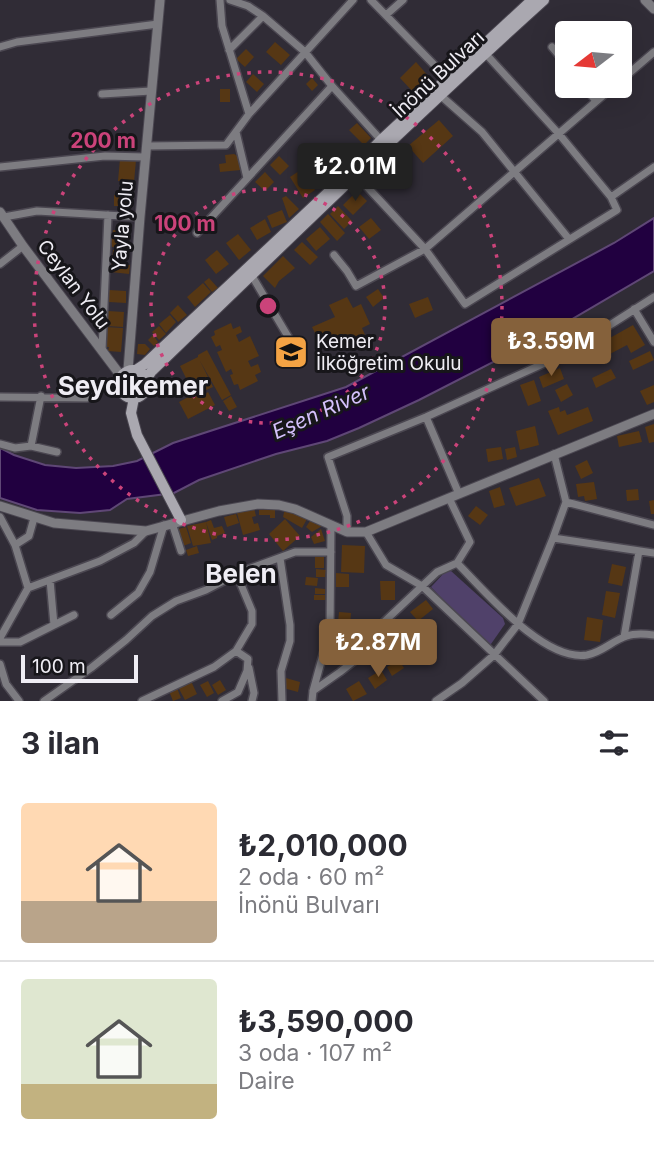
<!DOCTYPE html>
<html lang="tr">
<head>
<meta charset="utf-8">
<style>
  body { margin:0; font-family:Inter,sans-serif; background:#f7f7f7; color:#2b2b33; height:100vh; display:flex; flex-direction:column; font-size:26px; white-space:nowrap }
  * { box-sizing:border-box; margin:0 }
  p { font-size:23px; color:#7c7c81 }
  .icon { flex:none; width:38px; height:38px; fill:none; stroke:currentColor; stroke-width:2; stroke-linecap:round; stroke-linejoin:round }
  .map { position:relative; height:701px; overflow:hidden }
  .drawer { display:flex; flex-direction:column; background:#fff; flex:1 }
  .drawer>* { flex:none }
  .needle { width:46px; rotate:254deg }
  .fabs { position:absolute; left:555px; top:21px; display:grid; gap:14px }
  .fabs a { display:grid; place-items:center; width:77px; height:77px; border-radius:7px; background:#fff; box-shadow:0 7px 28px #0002; font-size:35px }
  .scale { position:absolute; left:21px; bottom:18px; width:117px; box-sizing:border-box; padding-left:7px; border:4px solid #efedf4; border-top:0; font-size:19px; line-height:24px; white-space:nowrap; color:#efedf4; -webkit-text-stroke:5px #17161a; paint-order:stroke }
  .price { position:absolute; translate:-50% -60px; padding:0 16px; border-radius:7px; background:#85613b; color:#fff; font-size:23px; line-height:46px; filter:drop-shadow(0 2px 4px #0008) }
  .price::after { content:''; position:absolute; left:50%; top:42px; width:21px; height:16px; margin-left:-10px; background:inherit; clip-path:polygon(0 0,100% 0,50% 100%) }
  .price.on { background:#222; color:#fff }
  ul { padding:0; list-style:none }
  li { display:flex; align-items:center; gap:21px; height:175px; padding:0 21px }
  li+li { border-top:2px solid #e1e1e2 }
  li span { display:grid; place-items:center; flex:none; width:196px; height:140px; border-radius:7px; color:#555 }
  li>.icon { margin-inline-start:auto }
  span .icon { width:84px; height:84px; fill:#fffc; stroke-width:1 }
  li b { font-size:30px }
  h2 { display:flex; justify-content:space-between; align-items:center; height:84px; padding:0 21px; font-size:30px }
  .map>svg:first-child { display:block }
</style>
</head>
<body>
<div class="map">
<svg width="654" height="701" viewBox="0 0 654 701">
  <rect width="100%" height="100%" fill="#302c36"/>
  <!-- green -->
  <path fill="#50416a" d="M451 571 503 618 505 624 491 644 486 645 431 587 445 572Z"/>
  <!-- water -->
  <path fill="#210040" stroke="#5f4776" stroke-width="2" d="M654 218V271L538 339 419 400 359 428 327 441 276 454 199 480 174 493 127 499 110 510 80 513 37 510 0 498V448L14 455 45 465 76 468 113 466 137 461 173 443 346 387 614 243Z"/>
  <!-- building -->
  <path fill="#563714" d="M275 42 290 55 281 65 266 52Z
    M246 49 254 57 245 67 236 59Z
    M416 62 430 78 414 93 400 78Z
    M253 74 264 84 257 92 246 82Z
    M312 78 318 85 312 91 306 84Z
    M220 89H230V102H220Z
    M439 120 453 136 423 163 408 146Z
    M357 123 371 138 364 145 349 130Z
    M334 144 347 160 343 164 329 148Z
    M327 152 333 158 326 165 319 158Z
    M234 154 239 157 241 170 220 172 219 164 226 163 225 155Z
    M279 156 289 166 280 175 270 165Z
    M120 159 136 160 134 182 118 181Z
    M335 160 340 167 333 173 327 167Z
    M302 169 315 190 303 198 290 177Z
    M318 170 326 180 317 188 309 177Z
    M265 172 274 182 265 191 255 182Z
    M357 191 367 201 353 215 343 205Z
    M114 195 133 196V206H114Z
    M286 196 299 209 289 218 282 198Z
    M338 206 352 221 344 229 330 214Z
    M282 210 287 222 272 228 267 216Z
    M328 214 345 233 337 241 320 222Z
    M371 218 381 230 369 239 359 227Z
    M265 219 271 232 257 240 250 228Z
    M320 227 330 239 316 251 306 239Z
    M113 230 127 231 126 248 112 247 110 236H112Z
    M238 234 251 250 239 260 226 243Z
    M302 242 318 257 310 265 294 250Z
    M113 250 125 251 124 265H130L129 274 111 272Z
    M217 250 229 264 216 274 205 260Z
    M283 256 295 268 279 281 275 288 263 276Z
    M209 278 218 288 212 292 204 282Z
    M203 283 211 292 195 307 187 297Z
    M378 289 384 298 373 307 366 297Z
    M109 290 126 291V303L109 302Z
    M347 297 353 308 361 304 370 324 362 328 366 337 348 346 344 337 322 347 312 327 335 317 329 305Z
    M428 297 433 310 415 318 409 304Z
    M178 305 187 315 178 322 170 313Z
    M108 311 124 312 123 327 107 326Z
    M170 315 176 322 166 333 159 324Z
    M231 323 233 329 240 326 242 332 236 335 239 342 250 336 259 356 248 361 251 367 258 364 261 372 255 375 258 381 240 390 238 384 234 385 230 375 233 374 231 369 226 372 217 352 222 350 220 345 216 347 211 337 215 335 214 331Z
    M633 325 645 345 631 353 627 345 608 355 601 343Z
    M159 326 166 334 159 340 152 332Z
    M105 327 123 328 121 352 108 351 109 347H105Z
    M153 335 158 342 154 346 148 340Z
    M138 344H145L150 349 145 355 137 354Z
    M207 350 231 395 222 400 200 361 213 387 204 391 205 394 208 392 215 405 188 419 179 402 194 394 180 366 198 357V355Z
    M650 351 654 360 633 370 629 361Z
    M560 368 564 379 543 388 539 377Z
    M611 369 616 378 596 388 592 378Z
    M534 380 541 401 528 406 520 385Z
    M567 384 573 395 561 402 555 390Z
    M654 385V402L647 405 640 391Z
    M231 396 237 407 229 411 223 401Z
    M559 407 560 412 565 410 567 415 588 407 593 421 558 435 548 411Z
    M654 424V442L649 443 645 427Z
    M535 426 539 445 520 450 516 431Z
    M639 431 642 442 619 447 617 436Z
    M501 447 503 459 488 462 486 449Z
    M515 447 517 457 507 460 505 449Z
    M587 460 593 473 581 479 575 466Z
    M539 478 546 496 516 506 509 488Z
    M594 482 597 499 585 501 584 496 578 497 576 484Z
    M500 487 505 505 494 508 489 491Z
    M638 489 639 500 627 501 626 490Z
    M654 500V514H651L649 501Z
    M476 506 488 515 480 525 468 516Z
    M254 508 256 516 252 517 254 524 258 523 260 530 243 535 237 513Z
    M285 508 307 519 302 528 283 517Z
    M275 509V518H270V515H259V510Z
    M236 514 239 523 227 527 224 517Z
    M312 518 322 526 312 532 306 527Z
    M285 519 300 536 283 551 269 534Z
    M211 520 214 528 222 526 225 533 217 536V538L212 540 206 522Z
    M206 522 211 543 193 546 187 526Z
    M186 527 191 543 183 546 178 529Z
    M321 529 325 541 314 544 311 537Z
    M342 545 365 546 364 573 341 572Z
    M197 546 199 553 188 556 186 550Z
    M315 557H324V568H315Z
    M612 564 626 567 622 586 608 583Z
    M316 569 326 570 325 577H316Z
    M336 573 349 574V587H336Z
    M306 577 318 578 317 586 305 585Z
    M380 581H395V600H381Z
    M315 588 325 589V594H315Z
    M606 591 620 593 615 618 602 615Z
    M314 595H325V600H314Z
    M426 600 433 609 418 621 410 612Z
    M339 612 351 613 350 624 338 623Z
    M587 617 603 620 600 642 584 640Z
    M336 631 352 635 344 665 328 661Z
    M408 633 424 652 413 662 397 642Z
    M399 660 404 668 392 676 387 667Z
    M381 670 387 680 375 689 368 678Z
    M286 678 300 682 298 692 283 688Z
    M220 680 226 690 218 695 212 685Z
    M191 681 197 694 185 700 178 687Z
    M208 681 214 693 207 697 200 685Z
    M359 681 367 694 353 701 346 689Z
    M177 688 181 698 173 701 169 691Z"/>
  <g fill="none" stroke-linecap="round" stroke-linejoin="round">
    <!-- minor casing -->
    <g stroke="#4b4751" stroke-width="10">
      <path id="minor" d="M220 0 222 26 249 114
        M230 0 248 6 263 16 305 52 332 86 381 140
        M371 0 447 78
        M386 15 403 0
        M0 47 17 42 158 24
        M552 47 567 65
        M229 50 263 16
        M620 81 654 52
        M584 86 596 101
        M102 94 151 91
        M440 95 482 132 569 239
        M236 132 247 178
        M147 146 226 145 249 114 353 0
        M0 167 105 156 145 157
        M357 176 425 249 465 304 617 210 611 197 559 134 485 53
        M611 197 654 167
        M4 217 37 211 140 217
        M197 233 332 86
        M334 255 347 271 356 286 425 249 614 86
        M0 264 23 246
        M252 276 302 360
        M634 309 654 342
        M102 350 108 215
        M0 397 87 398
        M426 417 459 494
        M0 444 15 448 31 446 57 452
        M31 446 41 396
        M566 502 654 525
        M0 517 15 545 28 588 0 638
        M172 523 181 551
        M347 532V516L328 457 426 417 547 362 588 339 654 297
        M366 532 386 565 422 586 544 701
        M553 538 654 553
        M15 545 29 536 34 518
        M280 558 290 625V641L281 671 282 701
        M457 563C486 592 544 662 587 655 603 652 613 640 627 636 635 633 646 634 654 635
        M50 580 54 625
        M28 588 100 561 134 543 146 531
        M111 615 138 593 150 572 164 525
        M624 637 639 551
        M0 642H20L74 615
        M0 664 6 684 19 701
        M249 668 254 693 252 701
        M313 691 340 672 354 661 384 622 437 572 457 563 470 542 449 498
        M44 701 91 668 126 640 152 616 176 601 206 590 243 571 295 552H331
        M142 701 214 667 236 651 252 624V611L237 575
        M222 701 238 692 247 671 248 659 236 651
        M312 701 313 691 330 629 331 525
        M436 701 462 683 494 655 518 624 553 538 566 502 554 454"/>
    </g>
    <!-- tertiary casing -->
    <g stroke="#4b4751" stroke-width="11">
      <path id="tertiary" d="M645 0 654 9
        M0 212 23 246 121 376
        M128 370 140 217 160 0
        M0 506 54 523 146 531 219 511 258 504 279 505 295 509 347 532H366L654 414"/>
    </g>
    <!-- secondary casing -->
    <g stroke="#4b4751" stroke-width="12">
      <path id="secondary" d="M136 370 145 364 352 170 381 140 532 0
        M119 384a14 14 0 1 1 28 0a14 14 0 1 1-28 0Z
        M146 380 151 372C281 247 410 121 544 0
        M134 398 131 413 137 435 181 520"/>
    </g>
    <!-- minor -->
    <use href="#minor" stroke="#7d7c81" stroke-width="7"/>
    <!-- tertiary -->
    <use href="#tertiary" stroke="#7d7c81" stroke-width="9"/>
    <!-- secondary -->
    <use href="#secondary" stroke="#aaa8b0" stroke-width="10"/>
  </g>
  <!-- distance rings -->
  <g fill="none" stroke="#cb437a" stroke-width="3.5" stroke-dasharray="3.5 7">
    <circle cx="268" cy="306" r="117"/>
    <circle cx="268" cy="306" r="234"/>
  </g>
  <!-- icons -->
  <defs>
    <g id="school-square" transform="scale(1.75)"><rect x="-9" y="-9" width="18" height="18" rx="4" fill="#f4a344" stroke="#17161a"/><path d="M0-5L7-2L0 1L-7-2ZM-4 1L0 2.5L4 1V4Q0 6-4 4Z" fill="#111"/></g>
  </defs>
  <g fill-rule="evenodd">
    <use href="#school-square" x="291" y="352"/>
  </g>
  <g text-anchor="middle" stroke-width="6" stroke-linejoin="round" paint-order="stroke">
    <!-- street labels -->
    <g font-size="19" fill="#efedf4" stroke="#17161a">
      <text transform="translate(438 74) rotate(-43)" y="7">İnönü Bulvarı</text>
      <text transform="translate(122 226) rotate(-85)" y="7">Yayla yolu</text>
      <text transform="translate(74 284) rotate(53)" y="7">Ceylan Yolu</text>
    </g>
    <!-- poi labels -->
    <g font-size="19" fill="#efedf4" stroke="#17161a" text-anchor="start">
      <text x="316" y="348">Kemer<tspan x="316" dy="22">İlköğretim Okulu</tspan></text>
    </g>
    <!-- water labels -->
    <g font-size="21" font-style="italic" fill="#d4c0fb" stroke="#17161a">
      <text transform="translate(321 412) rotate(-24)" y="7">Eşen River</text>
    </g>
    <!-- district labels -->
    <g font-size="26" font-weight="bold" fill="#efedf4" stroke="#17161a">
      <text x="133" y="395">Seydikemer</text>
      <text x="241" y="583">Belen</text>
    </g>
  </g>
  <circle cx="268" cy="306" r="10" fill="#cb437a" stroke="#17161a" stroke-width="3.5"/>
  <g font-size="21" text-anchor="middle" font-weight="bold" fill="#cb437a" stroke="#17161a" stroke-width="6" stroke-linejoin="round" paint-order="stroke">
    <text x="103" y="148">200 m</text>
    <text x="185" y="231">100 m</text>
  </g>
</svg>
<div class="fabs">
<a><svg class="needle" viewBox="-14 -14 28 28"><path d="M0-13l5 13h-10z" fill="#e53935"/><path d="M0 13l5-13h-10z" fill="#7c7c81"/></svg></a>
</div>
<div class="scale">100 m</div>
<b class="price on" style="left:355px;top:203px">₺2.01M</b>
<b class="price" style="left:551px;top:378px">₺3.59M</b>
<b class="price" style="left:378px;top:679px">₺2.87M</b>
</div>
<section class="drawer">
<h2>3 ilan<svg class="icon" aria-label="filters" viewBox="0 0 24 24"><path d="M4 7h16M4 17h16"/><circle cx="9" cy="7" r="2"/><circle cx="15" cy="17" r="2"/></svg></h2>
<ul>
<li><span style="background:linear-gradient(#ffd9b3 70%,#b9a48a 0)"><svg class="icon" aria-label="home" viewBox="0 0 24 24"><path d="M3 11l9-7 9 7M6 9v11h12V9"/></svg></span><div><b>₺2,010,000</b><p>2 oda · 60 m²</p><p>İnönü Bulvarı</p></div></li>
<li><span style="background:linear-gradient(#dfe7d0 75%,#c2b280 0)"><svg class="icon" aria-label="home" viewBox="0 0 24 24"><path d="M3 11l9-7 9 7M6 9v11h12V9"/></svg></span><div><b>₺3,590,000</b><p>3 oda · 107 m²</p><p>Daire</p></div></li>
</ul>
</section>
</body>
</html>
